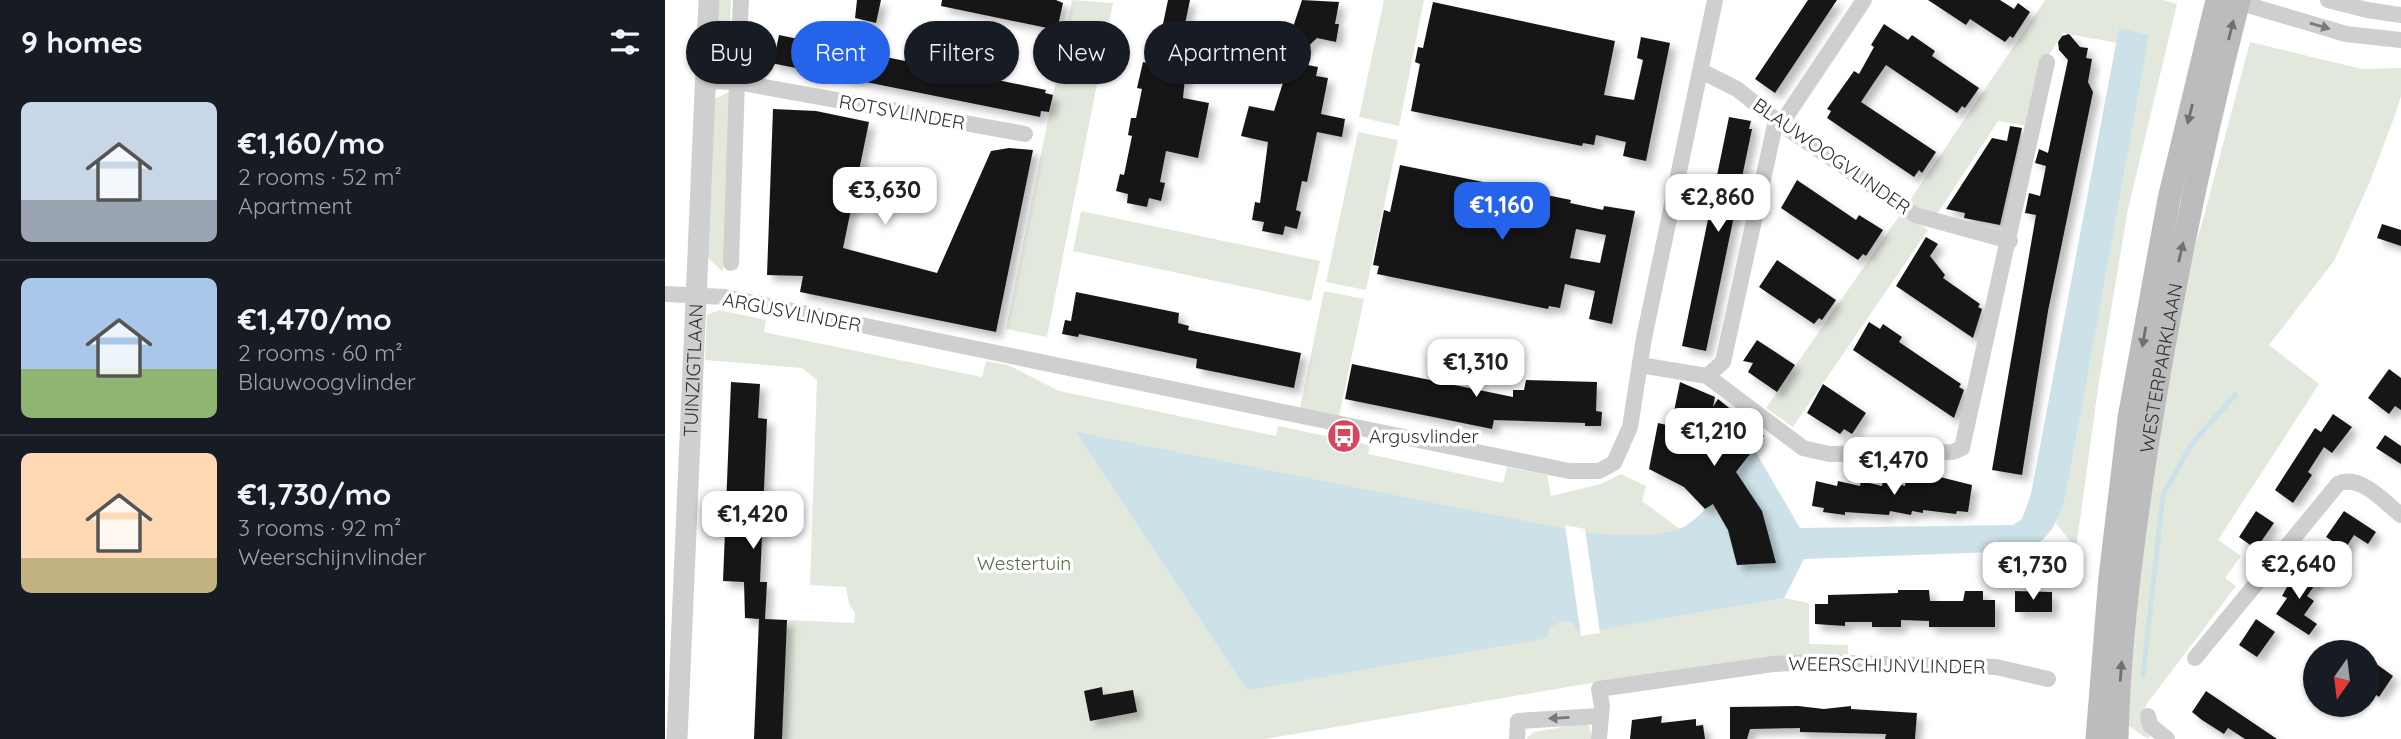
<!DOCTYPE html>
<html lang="en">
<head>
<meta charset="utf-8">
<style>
  body { margin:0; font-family:Quicksand,sans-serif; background:#242831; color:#f1f3f6; height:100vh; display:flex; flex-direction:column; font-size:26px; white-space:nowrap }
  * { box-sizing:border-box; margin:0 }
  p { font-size:23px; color:#9ea1a6 }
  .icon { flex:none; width:38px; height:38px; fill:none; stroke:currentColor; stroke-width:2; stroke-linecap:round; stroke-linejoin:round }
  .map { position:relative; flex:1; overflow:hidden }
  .side { display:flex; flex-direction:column; background:#171b24; width:665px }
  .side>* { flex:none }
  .banner { position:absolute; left:21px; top:21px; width:665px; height:63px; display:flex; gap:14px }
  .needle { width:46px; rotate:194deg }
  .tools { position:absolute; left:1638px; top:640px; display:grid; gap:14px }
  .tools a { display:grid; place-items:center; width:77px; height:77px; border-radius:50%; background:#171b24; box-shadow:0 2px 5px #0004; font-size:35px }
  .price { position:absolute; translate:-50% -60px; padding:0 16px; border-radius:14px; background:#fff; color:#222; font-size:23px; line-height:46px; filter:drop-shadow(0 2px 4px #0008) }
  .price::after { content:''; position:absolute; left:50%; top:42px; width:21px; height:16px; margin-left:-10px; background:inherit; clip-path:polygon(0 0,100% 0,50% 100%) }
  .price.on { background:#2563eb; color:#fff }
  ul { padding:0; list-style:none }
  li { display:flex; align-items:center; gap:21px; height:175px; padding:0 21px }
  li+li { border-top:2px solid #363941 }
  li span { display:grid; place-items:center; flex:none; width:196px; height:140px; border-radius:10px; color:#555 }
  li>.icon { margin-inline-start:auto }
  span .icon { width:84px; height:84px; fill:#fffc; stroke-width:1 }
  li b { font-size:30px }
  h2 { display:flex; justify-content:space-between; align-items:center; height:84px; padding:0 21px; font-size:30px }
  .chip { padding:0 24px; border-radius:32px; background:#171b24; box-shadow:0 2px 5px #0004; font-size:24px; line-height:63px }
  .chip.on { background:#2563eb; color:#fff }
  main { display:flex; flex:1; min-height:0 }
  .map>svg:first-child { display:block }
</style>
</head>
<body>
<main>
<section class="side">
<h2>9 homes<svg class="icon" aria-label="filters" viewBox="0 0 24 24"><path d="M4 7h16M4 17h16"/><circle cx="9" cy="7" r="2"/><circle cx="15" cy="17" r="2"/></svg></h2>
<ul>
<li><span style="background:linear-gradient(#c9d6e8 70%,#9aa5b1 0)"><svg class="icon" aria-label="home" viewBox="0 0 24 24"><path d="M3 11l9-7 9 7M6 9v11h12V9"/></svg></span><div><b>€1,160/mo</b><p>2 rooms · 52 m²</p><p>Apartment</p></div></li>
<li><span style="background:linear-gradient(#a9c7e8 65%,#8fb573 0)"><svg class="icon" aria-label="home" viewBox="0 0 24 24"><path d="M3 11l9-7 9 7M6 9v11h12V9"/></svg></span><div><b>€1,470/mo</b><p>2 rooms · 60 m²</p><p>Blauwoogvlinder</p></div></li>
<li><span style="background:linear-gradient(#ffd9b3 75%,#c2b280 0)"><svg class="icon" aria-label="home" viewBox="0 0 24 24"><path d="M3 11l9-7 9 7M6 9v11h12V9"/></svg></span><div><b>€1,730/mo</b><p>3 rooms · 92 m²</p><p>Weerschijnvlinder</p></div></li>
</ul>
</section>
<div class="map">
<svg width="1736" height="739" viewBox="0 0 1736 739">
  <defs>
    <filter id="shadow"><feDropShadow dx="6" dy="6" stdDeviation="3.5" flood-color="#0004"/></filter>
  </defs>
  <rect width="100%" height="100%" fill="#fff"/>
  <!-- green -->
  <path fill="#e3e8dc" d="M50 0H66L64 72H47Z
    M407 0 448 3 382 337 341 329Z
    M719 0H759L734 126 694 117Z
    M1380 0H1498L1512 4 1463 209 1433 388 1411 549 1391 523 1401 494 1459 168 1454 28 1452 43 1398 33 1371 75 1377 81 1367 127 1333 121 1270 217 1243 203Z
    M1585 42 1697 69 1736 68V96L1730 115 1704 184 1669 261 1604 345 1654 384 1553 540 1576 556 1560 578 1571 586 1481 705 1479 718 1486 734 1483 739 1458 722 1471 562 1508 320 1539 216Z
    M66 91 58 272 41 256 47 100Z
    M693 132 733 140 701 290 661 282Z
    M416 211 655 261 646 301 408 251Z
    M1237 212 1263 230 1128 427 1101 408Z
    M659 291 699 299 674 416 635 408Z
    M54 310 101 320 99 332 317 377 321 361 343 365 394 391 611 436 613 426 705 445 703 454 838 483 842 467 882 475 886 496 936 484 956 474 981 486 977 501 1015 529 1027 613 1119 598 1144 603V644L1183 645V657L1099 658 914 685 600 739H117L122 620 189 623 190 613 184 604 181 587 145 585 152 380 137 368 40 360 42 315Z
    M915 724 924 725 927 739H861L869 732Z"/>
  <!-- water -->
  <path fill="#cde1e9" d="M1454 28 1484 35 1401 494C1393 521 1386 540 1359 551L1139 559 1119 598 914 633 908 623 899 620 885 627 883 638 582 690 411 432 920 533C949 534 986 539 1014 529 1037 521 1073 469 1089 449L1135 528 1348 525 1357 519 1366 494Z"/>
  <!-- pier -->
  <path fill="#fff" d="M900 525 920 529 935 633 916 636Z"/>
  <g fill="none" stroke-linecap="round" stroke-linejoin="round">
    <!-- stream -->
    <path stroke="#cde1e9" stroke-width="5" d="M1478 676 1498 495 1526 445 1570 395"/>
  </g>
  <!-- building -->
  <path fill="#191919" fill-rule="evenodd" filter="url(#shadow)" d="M192 0H216L211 23 190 18Z
    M277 0H391L398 3 392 30 276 6Z
    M503 0H525L515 48 523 49 518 98 544 103 533 158 501 151 495 182 500 183 496 201 484 198 482 207 462 203 463 194 451 191 455 174 459 175 467 136 463 135 466 118H471L477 89 472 88 478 62 482 63 486 42 494 43Z
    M637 0 674 2 670 24H674L671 42 652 38 633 56 636 41 624 39Z
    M1143 0H1172L1110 93 1090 79Z
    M1263 0H1335L1349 9 1353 3 1365 12 1348 38 1345 36 1340 42 1305 19 1301 25Z
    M768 2 950 41 939 95 969 100 978 60 972 58 976 37 1005 43 981 161 958 156 961 142 931 135 929 145 918 143 917 146 746 111 755 64 750 62 753 47 758 48Z
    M1219 24 1243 40 1247 35 1270 51 1267 56 1314 88 1300 108 1297 106 1292 113 1221 65 1210 81 1196 102 1271 152 1257 173 1254 170 1249 177 1162 118 1166 111 1162 109 1189 71 1194 74 1209 47 1206 45Z
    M1404 34 1415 47 1423 48 1421 58 1427 59 1423 82 1428 92 1383 311 1357 475 1327 470 1371 215 1360 213 1364 193 1375 196 1381 166 1370 163 1374 149 1383 153 1403 60 1394 50 1393 42 1397 36Z
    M114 35 381 90 380 93 388 95 384 112 376 111 375 117 106 63 107 48 111 49Z
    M632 63 653 67 651 76 663 78 656 114 680 119 677 137 652 132 642 182 637 181 631 210 636 212 632 229 620 226 618 235 597 231 599 222 587 220 590 202 595 203 603 142 576 136 584 106 609 111 622 70 630 72Z
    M108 109 151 111 204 122 178 248 272 273 326 151 344 148 368 150 331 332 135 292 138 276 102 275Z
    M1064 117 1086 121 1084 129H1087L1041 351 1017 346Z
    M1345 126 1357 128 1335 225 1299 218 1300 213 1281 209 1327 138 1342 141Z
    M735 165 906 200 905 203 938 210 939 206 970 211 947 324 924 319 930 291 900 284 895 308 884 306 883 309 712 274 714 266 708 265 719 210 725 212ZM911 229 941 235 935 263 905 258Z
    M1132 180 1191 220 1194 215 1218 230 1201 256 1198 254 1193 260 1116 208Z
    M1717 224 1736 230V246L1712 238Z
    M1261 237 1273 244 1265 256 1280 275 1278 278 1315 304 1313 307 1317 309 1308 338 1231 286Z
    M1112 260 1171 300 1157 320 1154 318 1149 324 1094 287Z
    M411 292 514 313 513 323 524 326 523 330 636 353 629 388 531 368 532 359 414 334 413 337 397 334 400 320 406 321Z
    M1204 322 1215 329 1218 324 1237 337 1234 342 1296 384 1294 387 1299 390 1289 418 1188 350Z
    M1092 340 1130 365 1112 392 1083 372 1088 363 1078 361Z
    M687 364 848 397V390H859L861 380 932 382 931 411 937 412 936 426H920V423L829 420 827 429 680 399Z
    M1724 369 1736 378V410L1730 406 1724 414 1703 398Z
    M66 382 95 384 93 418 102 419 95 582H102L100 619 122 620 117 739H89L94 619 80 618 79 582 58 581Z
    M1015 382 1050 397 1048 407 1053 399 1099 436 1071 472 1097 511 1111 563 1072 565 1063 530 1048 504 1040 509 1019 487 984 469 993 423 1006 426Z
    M1158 384 1201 413 1187 434 1179 429 1175 434 1142 413Z
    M1668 414 1687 427 1667 453 1659 447 1643 472 1647 475 1628 503 1610 490 1650 428 1656 432Z
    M1720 435 1736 446V464L1711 448Z
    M1249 476 1263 480 1271 476 1307 485 1303 512 1292 511 1291 514 1258 510V513L1247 511 1246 515 1225 511 1224 515 1180 512V515L1158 512 1159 508 1147 506 1151 481 1172 486 1173 481 1195 486 1196 481 1217 486 1218 480 1240 486 1241 480Z
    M1591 511 1609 523 1591 549 1574 537Z
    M1679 511 1711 532 1703 544 1689 535 1680 549 1661 537Z
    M1633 567 1654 579 1642 596 1649 601 1639 615 1652 624 1644 635 1611 614 1622 598 1617 596Z
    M1233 590H1264L1265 601H1298L1300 591H1318V600H1330V627H1264V621L1236 620V627H1207V622H1180V626L1150 624V604H1163V595L1233 593Z
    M1350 591 1387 592V612H1350Z
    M1591 619 1610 632 1592 657 1574 645Z
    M1703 658 1728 676 1714 697 1703 689Z
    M437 687 438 695 468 690 472 712 425 721 419 691Z
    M1541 691 1612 739H1580L1563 728 1559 734 1537 720 1527 712Z
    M1133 706 1159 709 1186 706V709L1252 713 1250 739H1220L1221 734 1135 732V728L1085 729 1082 739H1065V707Z
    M997 716 996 723 1031 719V726L1038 725 1040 739H965L967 720Z"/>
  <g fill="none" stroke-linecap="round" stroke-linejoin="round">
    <!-- minor -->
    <path stroke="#cfcfcf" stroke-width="16" d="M1566 0 1681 34 1736 40
      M1663 0 1702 10 1736 15
      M1036 71 1072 89 1116 124 1250 215 1345 241
      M41 81 72 82 76 0
      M1116 124 1199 0
      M66 263 72 82 360 134
      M0 294 60 297 904 471H934L949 463 965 427 979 338 1050 0
      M975 365 1042 376 1138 448 1164 454 1288 452 1297 448 1382 62
      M1042 376 1058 362 1111 120
      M1530 658 1673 484C1695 473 1720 503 1736 515
      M1483 716 1485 725 1502 739
      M852 739 853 721 935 716
      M934 739 937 706 934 689 1108 664 1148 662 1331 667 1383 679"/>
    <!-- tertiary -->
    <path stroke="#cfcfcf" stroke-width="21" id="s1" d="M12 739 44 0"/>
    <!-- secondary -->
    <g stroke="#bcbcbc" stroke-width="23">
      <path d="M1432 739 1445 577 1464 418 1504 199 1552 0"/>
      <path id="s2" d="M1452 739C1454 643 1467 548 1481 453 1505 301 1536 150 1574 0"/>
    </g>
  </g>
  <!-- one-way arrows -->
  <defs><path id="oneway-solid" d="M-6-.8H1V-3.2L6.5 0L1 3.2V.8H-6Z" transform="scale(1.75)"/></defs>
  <g fill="#797979">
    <use href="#oneway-solid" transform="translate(1655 26) rotate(16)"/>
    <use href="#oneway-solid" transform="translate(894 718) rotate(177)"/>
  </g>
  <g fill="#707070">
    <use href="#oneway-solid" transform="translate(1566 30) rotate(-76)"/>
    <use href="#oneway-solid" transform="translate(1525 114) rotate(104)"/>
    <use href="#oneway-solid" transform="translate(1516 252) rotate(-77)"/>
    <use href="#oneway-solid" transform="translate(1479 337) rotate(100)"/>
    <use href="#oneway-solid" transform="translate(1456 671) rotate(-86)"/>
  </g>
  <!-- icons -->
  <defs>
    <g id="bus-disc" transform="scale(1.75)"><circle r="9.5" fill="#d8455e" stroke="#fff"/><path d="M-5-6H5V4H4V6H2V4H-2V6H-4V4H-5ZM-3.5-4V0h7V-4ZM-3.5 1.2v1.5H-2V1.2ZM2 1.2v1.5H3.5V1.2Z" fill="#fff"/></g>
  </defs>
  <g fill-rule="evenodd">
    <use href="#bus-disc" x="679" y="436"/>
  </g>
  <g text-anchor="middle" stroke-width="7" stroke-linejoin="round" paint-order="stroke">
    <!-- street labels -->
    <g font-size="19" fill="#323232" stroke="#fff">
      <text transform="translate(237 112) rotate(10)" y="7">ROTSVLINDER</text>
      <text transform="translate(1167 156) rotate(35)" y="7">BLAUWOOGVLINDER</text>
      <text transform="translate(127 312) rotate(11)" y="7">ARGUSVLINDER</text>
      <text dy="7" stroke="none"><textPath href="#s2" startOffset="374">WESTERPARKLAAN</textPath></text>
      <text dy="7" stroke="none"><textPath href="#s1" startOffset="369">TUINZIGTLAAN</textPath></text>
      <text transform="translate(1222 665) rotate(1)" y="7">WEERSCHIJNVLINDER</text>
    </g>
    <!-- poi labels -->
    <g font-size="19" fill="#323232" stroke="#fff" text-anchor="start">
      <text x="704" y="443">Argusvlinder</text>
    </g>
    <!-- park labels -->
    <g font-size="19" fill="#596b42" stroke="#fff">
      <text x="359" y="570">Westertuin</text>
    </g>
  </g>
</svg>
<div class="tools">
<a><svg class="needle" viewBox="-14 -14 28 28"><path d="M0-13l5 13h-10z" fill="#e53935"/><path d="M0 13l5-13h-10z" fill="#9ea1a6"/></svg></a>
</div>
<b class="price" style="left:220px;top:227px">€3,630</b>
<b class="price" style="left:1053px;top:234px">€2,860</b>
<b class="price on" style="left:837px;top:242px">€1,160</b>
<b class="price" style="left:811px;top:399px">€1,310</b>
<b class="price" style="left:1049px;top:468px">€1,210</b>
<b class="price" style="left:1229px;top:497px">€1,470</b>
<b class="price" style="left:88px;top:551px">€1,420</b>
<b class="price" style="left:1634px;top:601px">€2,640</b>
<b class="price" style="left:1368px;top:602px">€1,730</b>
<div class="banner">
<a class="chip">Buy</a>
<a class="chip on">Rent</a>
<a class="chip">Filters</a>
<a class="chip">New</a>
<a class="chip">Apartment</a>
</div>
</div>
</main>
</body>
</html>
